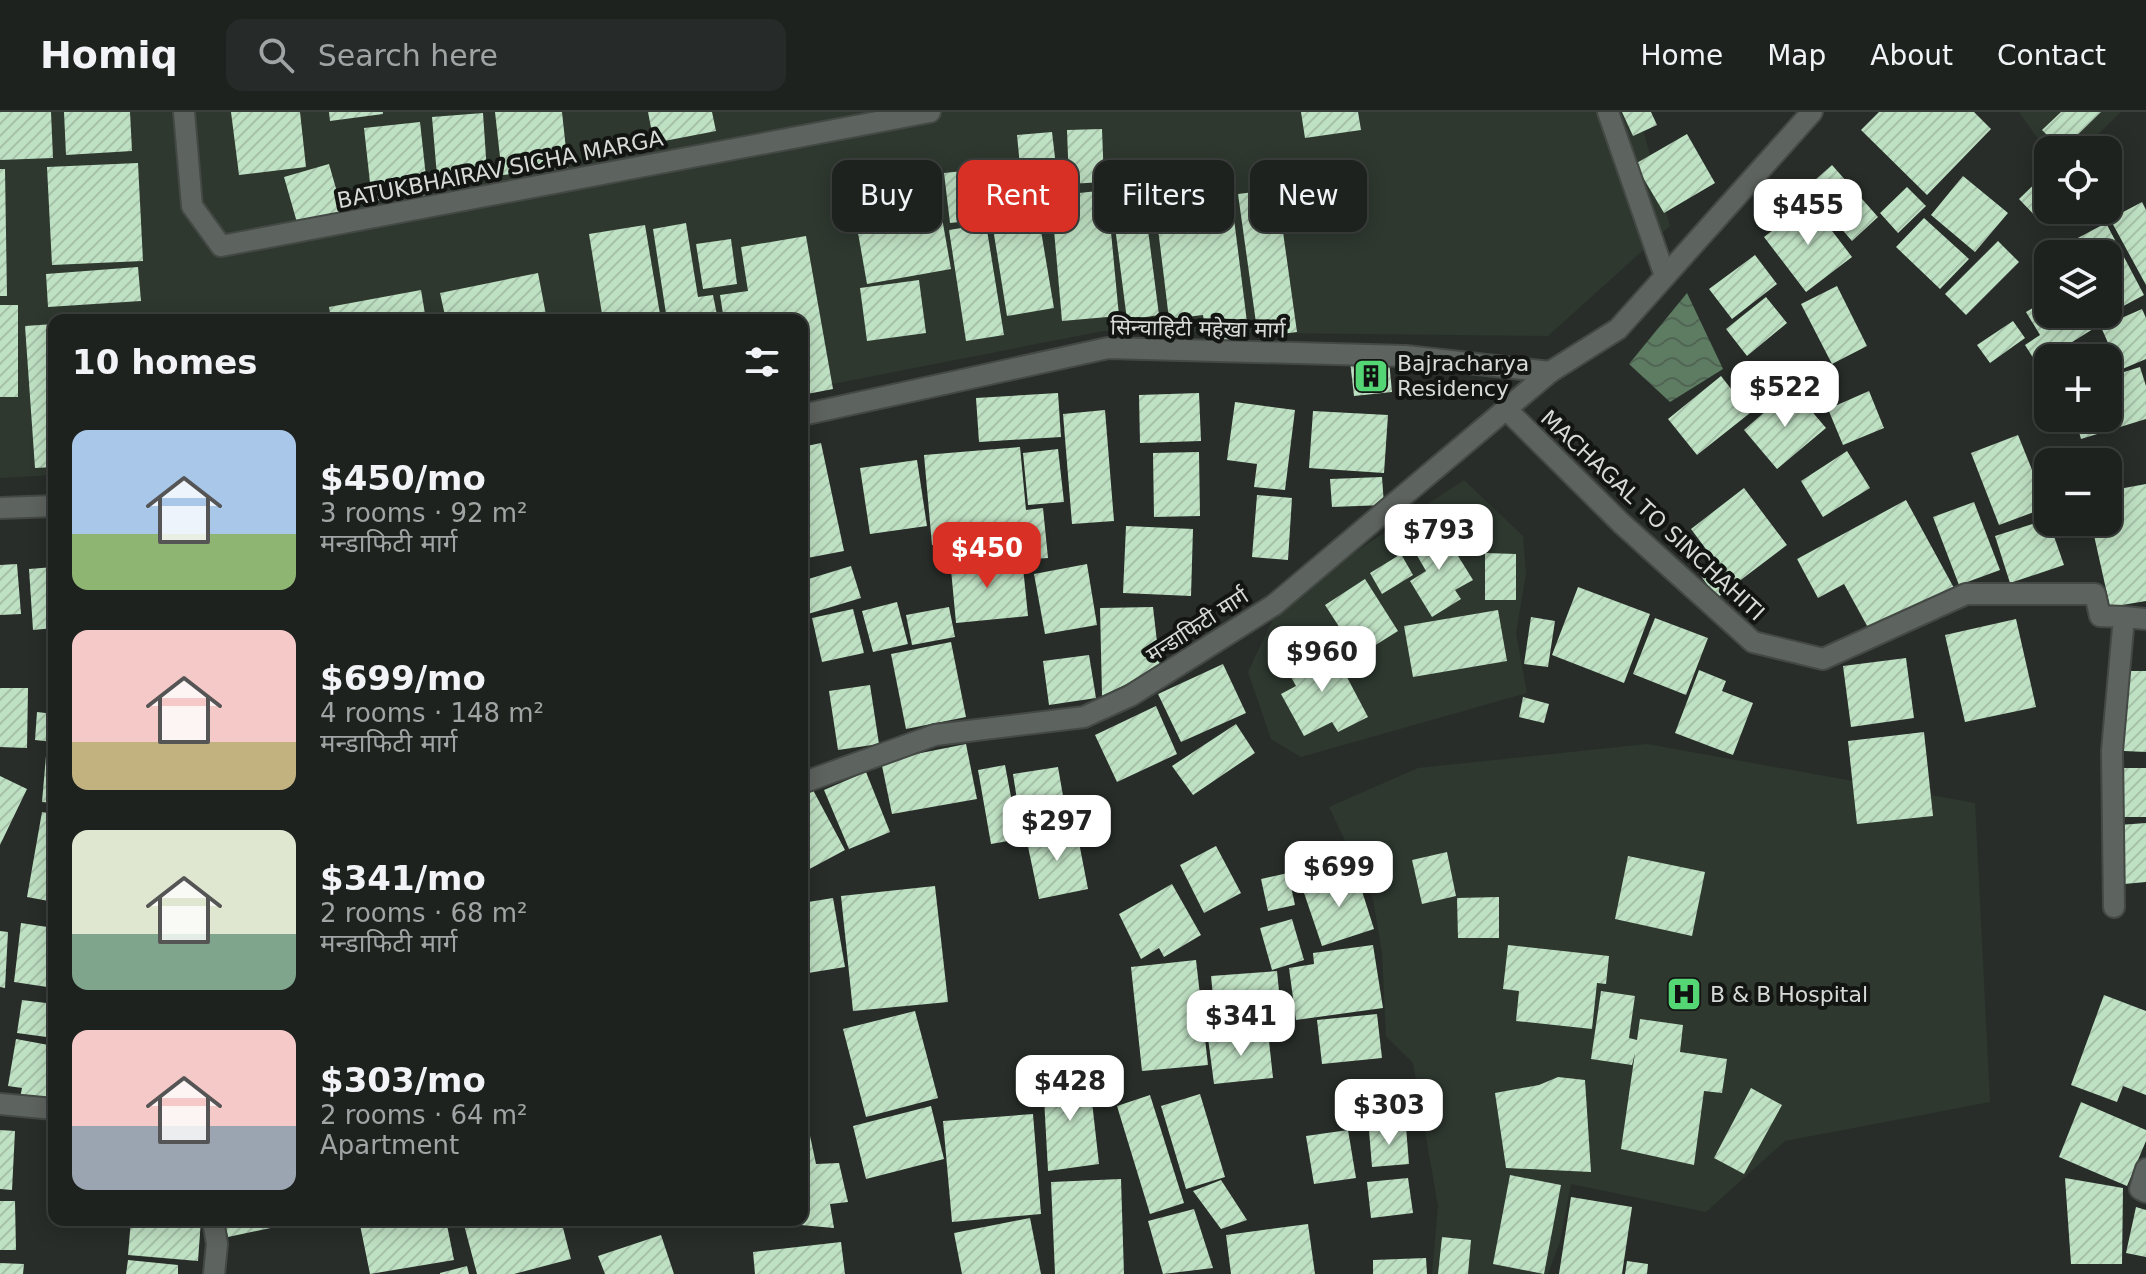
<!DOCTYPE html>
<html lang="en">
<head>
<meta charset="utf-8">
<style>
  body { margin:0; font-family:"DejaVu Sans","Noto Sans Devanagari",sans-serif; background:#262a28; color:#f1f3f6; height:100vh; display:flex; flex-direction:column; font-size:30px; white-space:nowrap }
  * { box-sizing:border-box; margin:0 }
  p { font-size:26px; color:#a1a4a4 }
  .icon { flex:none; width:44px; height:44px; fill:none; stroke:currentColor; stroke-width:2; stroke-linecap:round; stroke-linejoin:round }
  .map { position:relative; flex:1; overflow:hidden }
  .sheet { position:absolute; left:48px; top:202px; width:760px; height:912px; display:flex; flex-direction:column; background:#1e221f; border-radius:16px; box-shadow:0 4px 20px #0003,0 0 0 2px #3c3f3d }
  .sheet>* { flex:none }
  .hud { position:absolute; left:832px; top:48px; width:760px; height:72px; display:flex; gap:16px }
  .fabs { position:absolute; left:2034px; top:24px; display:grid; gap:16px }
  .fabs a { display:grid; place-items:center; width:88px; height:88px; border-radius:16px; background:#1e221f; box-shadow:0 4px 20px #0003,0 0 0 2px #3c3f3d; font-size:40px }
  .price { position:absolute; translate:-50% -68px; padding:0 18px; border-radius:16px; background:#fff; color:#222; font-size:26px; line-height:52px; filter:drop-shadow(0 2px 4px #0008) }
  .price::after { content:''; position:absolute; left:50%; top:48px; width:24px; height:18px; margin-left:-12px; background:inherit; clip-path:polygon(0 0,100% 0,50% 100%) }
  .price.current { background:#d93025; color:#fff }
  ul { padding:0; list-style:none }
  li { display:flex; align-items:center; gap:24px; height:200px; padding:0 24px }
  li span { display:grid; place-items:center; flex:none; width:224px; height:160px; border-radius:16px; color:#555 }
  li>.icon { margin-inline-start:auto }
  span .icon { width:96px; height:96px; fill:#fffc; stroke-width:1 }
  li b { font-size:34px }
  h2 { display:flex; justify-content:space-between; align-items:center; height:96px; padding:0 24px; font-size:34px }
  .tag { padding:0 28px; border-radius:16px; background:#1e221f; box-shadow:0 4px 20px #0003,0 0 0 2px #3c3f3d; font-size:28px; line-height:72px }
  .tag.current { background:#d93025; color:#fff }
  header { display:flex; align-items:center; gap:48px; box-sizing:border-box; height:112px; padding:0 40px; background:#1e221f; border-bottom:2px solid #3c3f3d }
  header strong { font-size:38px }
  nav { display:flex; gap:44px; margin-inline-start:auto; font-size:28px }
  .search { width:560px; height:72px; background:#262a28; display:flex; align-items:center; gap:20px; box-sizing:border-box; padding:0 28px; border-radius:16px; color:#a1a4a4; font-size:30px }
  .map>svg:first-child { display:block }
</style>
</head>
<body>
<header>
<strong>Homiq</strong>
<div class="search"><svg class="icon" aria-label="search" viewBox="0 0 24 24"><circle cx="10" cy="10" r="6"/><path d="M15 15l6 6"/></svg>Search here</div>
<nav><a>Home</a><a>Map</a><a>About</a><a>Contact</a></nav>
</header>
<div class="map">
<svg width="2146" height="1162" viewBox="0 0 2146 1162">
  <defs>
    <pattern id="water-waves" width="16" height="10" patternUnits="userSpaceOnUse" patternTransform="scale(2)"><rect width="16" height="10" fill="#5d7c61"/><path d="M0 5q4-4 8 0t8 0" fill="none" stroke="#516554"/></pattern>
    <pattern id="building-hatch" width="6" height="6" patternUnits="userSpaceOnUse" patternTransform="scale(2)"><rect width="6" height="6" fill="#bfe1c3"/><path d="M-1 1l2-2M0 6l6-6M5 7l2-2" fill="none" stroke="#a6c1a9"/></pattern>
  </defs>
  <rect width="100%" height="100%" fill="#282d29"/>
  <!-- built -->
  <path fill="#2e382f" d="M0 0H1638L1670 114 1548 224 1103 219 802 278V208H54V363L0 366Z
    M2019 0H2121L2082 38H2048V41Z
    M1464 368 1523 424 1526 462 1516 521 1527 581 1301 645 1271 627 1248 560 1276 501 1328 458Z
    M1647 632 1975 691 1990 990 1785 1029 1706 1100 1571 1072 1560 1130 1548 1162H1432L1438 1094 1413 951 1386 924 1382 841 1373 787 1329 695 1418 656Z"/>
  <!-- water -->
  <path fill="url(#water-waves)" d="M1687 181 1723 257 1670 290 1629 252Z"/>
  <!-- building -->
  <path fill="url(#building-hatch)" d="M0 0H51L53 46 0 48Z
    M64 0H130L132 39 66 43Z
    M231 0H300L306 55 239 63Z
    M329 0H383V2L330 9Z
    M495 0H562L568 56 502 63Z
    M648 0H712L716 19 654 31Z
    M1301 0H1358L1361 18 1305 26Z
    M1622 0H1651L1657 13 1633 24Z
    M1879 0H1974L1991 17 1927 83 1861 18Z
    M2061 0H2101L2062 38 2042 18Z
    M483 1 487 60 437 64 432 5Z
    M420 10 428 83 372 89 364 16Z
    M1102 17 1104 70 1069 72 1067 18Z
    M1052 20 1058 71 1022 75 1017 23Z
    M1687 22 1715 71 1664 101 1635 52Z
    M138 51 143 149 52 153 47 55Z
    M329 52 343 101 298 114 284 65Z
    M1832 53 1878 105 1852 129 1806 76Z
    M1001 55 1007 105 950 111 944 61Z
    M0 57H5L7 184H0Z
    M2048 59V98H2057L2043 112 2019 87Z
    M1963 64 2008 101 1975 140 1931 103Z
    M1907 75 1926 94 1898 121 1880 101Z
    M1277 77 1297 220 1258 225 1238 82Z
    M1107 78 1119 204 1062 209 1051 84Z
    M938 83 951 157 867 172 854 98Z
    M1231 83 1249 226 1207 230 1203 203 1169 207 1155 92Z
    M1144 87 1159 203 1127 208 1112 91Z
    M1810 90 1852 145 1806 180 1764 125Z
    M2142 90 2146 98V173L2110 107Z
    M1037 95 1054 196 1007 204 992 110 1011 108 1010 100Z
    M1924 106 1969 147 1940 177 1896 135Z
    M686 111 698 185 713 183 718 208H667L653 117Z
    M2106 111 2144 183 2114 199 2108 187V142H2084L2076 127Z
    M986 112 1004 223 966 229 949 118Z
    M645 113 661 208H603L589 122Z
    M806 124 833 277 802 283V208H724L720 183 748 179 741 135Z
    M731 127 737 172 703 177 696 132Z
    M1998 129 2019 150 1966 203 1945 182Z
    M1755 143 1777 172 1732 207 1709 177Z
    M138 155 141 189 48 195 46 162Z
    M538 161 547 208H446L440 181Z
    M919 168 926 221 867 229 860 176Z
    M1837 174 1867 234 1832 252 1801 192Z
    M421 178 426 208H331L329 195Z
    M1766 185 1787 211 1747 244 1726 217Z
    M2048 187V202H2106L2109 207 2037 252 2025 233 2040 223 2026 200Z
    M0 193H18V285H0Z
    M2142 197 2146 206V247L2120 258 2101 215Z
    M2013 209 2025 226 1990 251 1977 233Z
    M54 212V355L35 356 25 214Z
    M1350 249H1389L1392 280 1354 284Z
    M2140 255 2146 274V307L2081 327 2075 306H2108V265Z
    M1721 264 1750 301 1697 343 1668 307Z
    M1792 276 1826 316 1777 357 1744 318Z
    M1869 279 1884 316 1843 333 1828 297Z
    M1058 281 1061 325 979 330 976 286Z
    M1199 281 1201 329 1140 331 1139 283Z
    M1235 290 1295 298 1285 378 1254 375 1257 352 1227 348Z
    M1105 298 1114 409 1072 412 1063 302Z
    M1313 299 1388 303 1384 361 1309 356Z
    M2018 323 2047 395 1999 413 1971 341Z
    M821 331 844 439 802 447V335Z
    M1020 335 1026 398 1043 396 1048 446 1006 449 1004 426 932 433 924 343Z
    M1058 337 1064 390 1028 393 1023 341Z
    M1847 339 1870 376 1823 405 1801 369Z
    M1199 340 1200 404 1154 405 1153 341Z
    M917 348 927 414 870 422 860 356Z
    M1382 365 1384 393 1332 395 1330 367Z
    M2146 372V489L2110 495 2091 410H2108V379Z
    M1744 376 1787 433 1717 486 1698 460 1714 448 1691 417Z
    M1257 383 1292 386 1288 448 1252 445Z
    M1906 388 1954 476 1871 521 1844 472 1818 486 1797 447Z
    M1974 390 2000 458 1959 473 1933 405Z
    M2048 407 2064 453 2010 471 1995 424Z
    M1126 414 1193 417 1191 484 1123 481Z
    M1440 415 1473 468 1455 478 1461 487 1432 505 1410 469 1426 459 1411 433Z
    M1485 441 1516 442V488H1485Z
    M1401 442 1413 463 1382 482 1370 461Z
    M1001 443 1002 457 1023 455 1028 504 956 511 950 447Z
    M17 452 21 502 0 503V453Z
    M1087 452 1097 513 1045 522 1034 462Z
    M851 454 861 486 808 502 802 469Z
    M54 455V516L33 518 29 457Z
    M1365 467 1398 519 1358 544 1325 493Z
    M1578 475 1650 502 1624 571 1552 543Z
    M897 490 908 532 873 540 862 499Z
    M949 495 955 525 912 533 906 503Z
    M1153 495 1160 556 1102 584 1100 496Z
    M853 497 864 541 822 550 812 506Z
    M1498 498 1507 549 1413 565 1404 514Z
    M1531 505 1555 509 1548 555 1524 552Z
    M1655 506 1708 526 1686 583 1633 562Z
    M2016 507 2036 595 1965 610 1945 523Z
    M951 530 966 605 906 617 891 542Z
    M1330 533 1368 605 1338 620 1332 610 1304 624 1281 582 1296 574 1286 556Z
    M1089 543 1096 586 1049 593 1043 549Z
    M1906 546 1914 606 1851 615 1843 554Z
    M1223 552 1246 601 1181 630 1158 582Z
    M1699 558 1726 569 1722 579 1753 591 1733 643 1675 621Z
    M2124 559H2146V640L2124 639Z
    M870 573 879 632 838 638 829 579Z
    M0 576H28L27 636 0 635Z
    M1523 585 1549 592 1544 611 1519 605Z
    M1156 594 1177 642 1117 670 1095 623Z
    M37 600 54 602V630L35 628Z
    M1236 612 1255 641 1193 683 1172 654Z
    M1924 620 1933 704 1857 712 1848 629Z
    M966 632 977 687 892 702 881 649Z
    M46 644 54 645V691L42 690Z
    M1005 653 1019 727 991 732 978 658Z
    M1058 655 1067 707 1021 714 1013 662Z
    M2121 656H2146V705H2122Z
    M866 660 890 720 849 737 824 678Z
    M0 664 27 677 0 733Z
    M813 678 845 738 802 761V684Z
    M42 700 54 702V790L27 785Z
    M2146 711V770L2124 772 2119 713Z
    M1076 715 1088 777 1039 787 1026 725Z
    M1216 734 1241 781 1204 801 1180 753Z
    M1447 740 1456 784 1422 792 1412 748Z
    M1628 744 1705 760 1692 824 1615 807Z
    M1356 760 1374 817 1322 834 1303 778Z
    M1288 761 1295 793 1268 799 1261 767Z
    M1172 772 1201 823 1164 845 1159 836 1141 847 1119 802Z
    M935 774 948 890 853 899 841 784Z
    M1499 785V826H1458L1457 786Z
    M833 786 845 855 802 862V791Z
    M1292 807 1304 848 1272 858 1260 816Z
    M21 811 54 816V876L14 870Z
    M0 819 8 820 5 876 0 875Z
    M1373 833 1383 896 1296 908 1289 856 1314 852 1313 841Z
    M1508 833 1609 844 1606 872 1597 871 1592 917 1516 909 1519 879 1503 877Z
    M1196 848 1208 953 1142 959 1131 855Z
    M1277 859 1281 899 1215 905 1211 864Z
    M1601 879 1635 884 1629 926 1637 928 1640 907 1683 913 1680 940 1727 947 1722 981 1704 979 1694 1053 1621 1037 1635 941 1632 953 1591 947Z
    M2104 883 2146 899V983L2123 974 2117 990 2071 973Z
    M22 888 54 892V926L17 921Z
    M915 899 938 986 866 1005 843 917Z
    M1377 902 1382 946 1322 952 1317 908Z
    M1268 920 1273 966 1214 972 1208 926Z
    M16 927 54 934V992L20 986 22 976 8 974Z
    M1089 963 1099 1052 1048 1059 1043 968Z
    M1558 965 1585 968 1591 1060 1506 1056 1495 981 1539 973Z
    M1751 976 1782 993 1744 1062 1714 1046Z
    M1200 982 1225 1065 1186 1077 1161 994Z
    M1150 983 1184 1091 1150 1102 1117 994Z
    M2081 990 2146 1018V1029L2127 1074 2059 1045Z
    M931 994 944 1047 866 1067 853 1014Z
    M1033 1002 1041 1102 952 1110 943 1009Z
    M51 1008H54V1090L49 1089Z
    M1406 1015 1409 1052 1372 1055 1369 1018Z
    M0 1018 15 1019 12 1078 0 1077Z
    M1348 1018 1356 1066 1314 1072 1306 1024Z
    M802 1019H809L816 1052 839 1051 848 1090 830 1092 834 1116 767 1110 802 1108Z
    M1510 1063 1561 1073 1544 1162 1493 1152Z
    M1408 1066 1413 1101 1371 1106 1367 1070Z
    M2065 1066 2123 1076 2122 1152H2071Z
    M1121 1067 1124 1162H1055L1051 1070Z
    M1221 1068 1247 1108 1221 1117 1193 1079Z
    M1571 1085 1632 1095 1622 1162H1559Z
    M0 1089H15L16 1138H0Z
    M2136 1095 2146 1098V1145L2126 1141Z
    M1194 1097 1213 1156 1163 1162 1148 1109Z
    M1030 1106 1041 1162H962L954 1121Z
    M131 1108H201L198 1149 128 1143Z
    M224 1108H284L285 1113 228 1125Z
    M359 1108H446L454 1148 370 1162Z
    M561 1108 571 1147 514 1162H477L463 1109Z
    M1308 1112 1315 1162H1231L1226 1123Z
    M661 1123 674 1162H605L598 1144Z
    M1442 1125 1471 1128 1468 1162H1438Z
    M841 1130 845 1162H755L753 1140Z
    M1426 1146 1427 1162H1373V1148Z
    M128 1148 178 1153V1162H126Z
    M1627 1149 1648 1152 1647 1162H1625Z
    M0 1151 24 1152 23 1162H0Z
    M467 1154 469 1162H440V1161Z"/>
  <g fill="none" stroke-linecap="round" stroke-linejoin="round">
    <!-- street casing -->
    <g stroke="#444945" stroke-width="24">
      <path id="street" d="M184 0 192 94 221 134 930 0
        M1608 0 1665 164
        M1507 298 1621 411 1753 530 1823 547 1966 482H2095L2100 504 2124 505
        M802 671 935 623 1084 605 1130 584 1274 493 1550 260
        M2114 795 2112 639 2124 505 2146 507
        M0 992 54 997
        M2146 1057 2140 1077 2146 1080
        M213 1108 217 1132 214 1162"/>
    </g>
    <!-- secondary casing -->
    <g stroke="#444945" stroke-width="24">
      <path id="secondary" d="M802 303 1108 236 1406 244 1550 260 1618 217 1812 0
        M0 396 54 394"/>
    </g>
    <!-- street -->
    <use href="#street" stroke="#5d635e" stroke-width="20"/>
    <!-- secondary -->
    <use href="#secondary" stroke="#5d635e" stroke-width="20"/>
  </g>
  <!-- icons -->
  <defs>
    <g id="building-square" transform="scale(1.8)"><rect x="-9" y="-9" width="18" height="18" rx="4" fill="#53d673" stroke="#131513"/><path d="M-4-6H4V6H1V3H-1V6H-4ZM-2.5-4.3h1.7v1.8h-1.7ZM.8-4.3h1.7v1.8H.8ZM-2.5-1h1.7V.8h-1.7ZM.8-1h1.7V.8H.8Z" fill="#111"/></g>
    <g id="hospital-square" transform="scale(1.8)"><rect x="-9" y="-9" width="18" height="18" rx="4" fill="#53d673" stroke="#131513"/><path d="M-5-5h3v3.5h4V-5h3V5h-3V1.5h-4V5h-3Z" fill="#111"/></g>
  </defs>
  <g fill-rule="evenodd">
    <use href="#building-square" x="1371" y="264"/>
    <use href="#hospital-square" x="1684" y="882"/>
  </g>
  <g text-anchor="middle" stroke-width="8" stroke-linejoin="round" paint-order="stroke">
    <!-- street labels -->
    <g font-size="22" fill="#d7dbd8" stroke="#131513">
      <text transform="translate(500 57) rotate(-11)" y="8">BATUKBHAIRAV SICHA MARGA</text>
      <text transform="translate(1198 216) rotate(1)" y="8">सिन्चाहिटी महेखा मार्ग</text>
      <text transform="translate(1653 403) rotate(43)" y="8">MACHAGAL TO SINCHAHITI</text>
      <text transform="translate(1197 513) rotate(-33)" y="8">मन्डाफिटी मार्ग</text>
    </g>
    <!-- poi labels -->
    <g font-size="22" fill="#d7dbd8" stroke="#131513" text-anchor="start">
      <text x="1397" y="259">Bajracharya<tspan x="1397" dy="25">Residency</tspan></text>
      <text x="1710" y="890">B &amp; B Hospital</text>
    </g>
  </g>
</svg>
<div class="fabs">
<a><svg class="icon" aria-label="locate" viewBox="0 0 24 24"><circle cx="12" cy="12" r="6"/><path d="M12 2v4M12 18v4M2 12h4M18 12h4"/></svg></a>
<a><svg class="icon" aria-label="layers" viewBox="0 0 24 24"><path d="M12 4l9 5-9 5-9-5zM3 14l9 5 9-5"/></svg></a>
<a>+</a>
<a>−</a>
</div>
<b class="price" style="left:1808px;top:135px">$455</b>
<b class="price" style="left:1785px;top:317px">$522</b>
<b class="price" style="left:1439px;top:460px">$793</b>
<b class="price current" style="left:987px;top:478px">$450</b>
<b class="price" style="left:1322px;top:582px">$960</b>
<b class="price" style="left:1057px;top:751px">$297</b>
<b class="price" style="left:1339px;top:797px">$699</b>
<b class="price" style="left:1241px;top:946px">$341</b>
<b class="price" style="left:1070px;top:1011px">$428</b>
<b class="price" style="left:1389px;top:1035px">$303</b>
<div class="hud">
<a class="tag">Buy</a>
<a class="tag current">Rent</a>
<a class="tag">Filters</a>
<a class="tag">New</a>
</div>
<section class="sheet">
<h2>10 homes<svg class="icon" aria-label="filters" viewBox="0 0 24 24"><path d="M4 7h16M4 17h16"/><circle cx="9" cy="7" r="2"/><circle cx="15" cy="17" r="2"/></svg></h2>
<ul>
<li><span style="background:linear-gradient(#a9c7e8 65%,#8fb573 0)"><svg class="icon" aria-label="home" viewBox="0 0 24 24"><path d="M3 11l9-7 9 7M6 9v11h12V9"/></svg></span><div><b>$450/mo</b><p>3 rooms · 92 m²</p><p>मन्डाफिटी मार्ग</p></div></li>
<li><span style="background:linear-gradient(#f6c9c9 70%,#c2b280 0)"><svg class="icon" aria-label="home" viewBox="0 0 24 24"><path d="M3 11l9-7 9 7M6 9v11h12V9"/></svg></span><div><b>$699/mo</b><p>4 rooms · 148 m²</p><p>मन्डाफिटी मार्ग</p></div></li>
<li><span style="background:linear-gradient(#dfe7d0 65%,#7fa58c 0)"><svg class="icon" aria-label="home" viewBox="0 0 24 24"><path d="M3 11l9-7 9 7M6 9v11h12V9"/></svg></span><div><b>$341/mo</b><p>2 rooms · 68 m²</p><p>मन्डाफिटी मार्ग</p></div></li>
<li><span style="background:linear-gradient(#f6c9c9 60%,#9aa5b1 0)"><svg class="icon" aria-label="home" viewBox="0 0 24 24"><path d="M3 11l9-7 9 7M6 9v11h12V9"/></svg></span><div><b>$303/mo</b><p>2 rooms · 64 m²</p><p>Apartment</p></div></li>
</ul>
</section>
</div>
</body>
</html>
